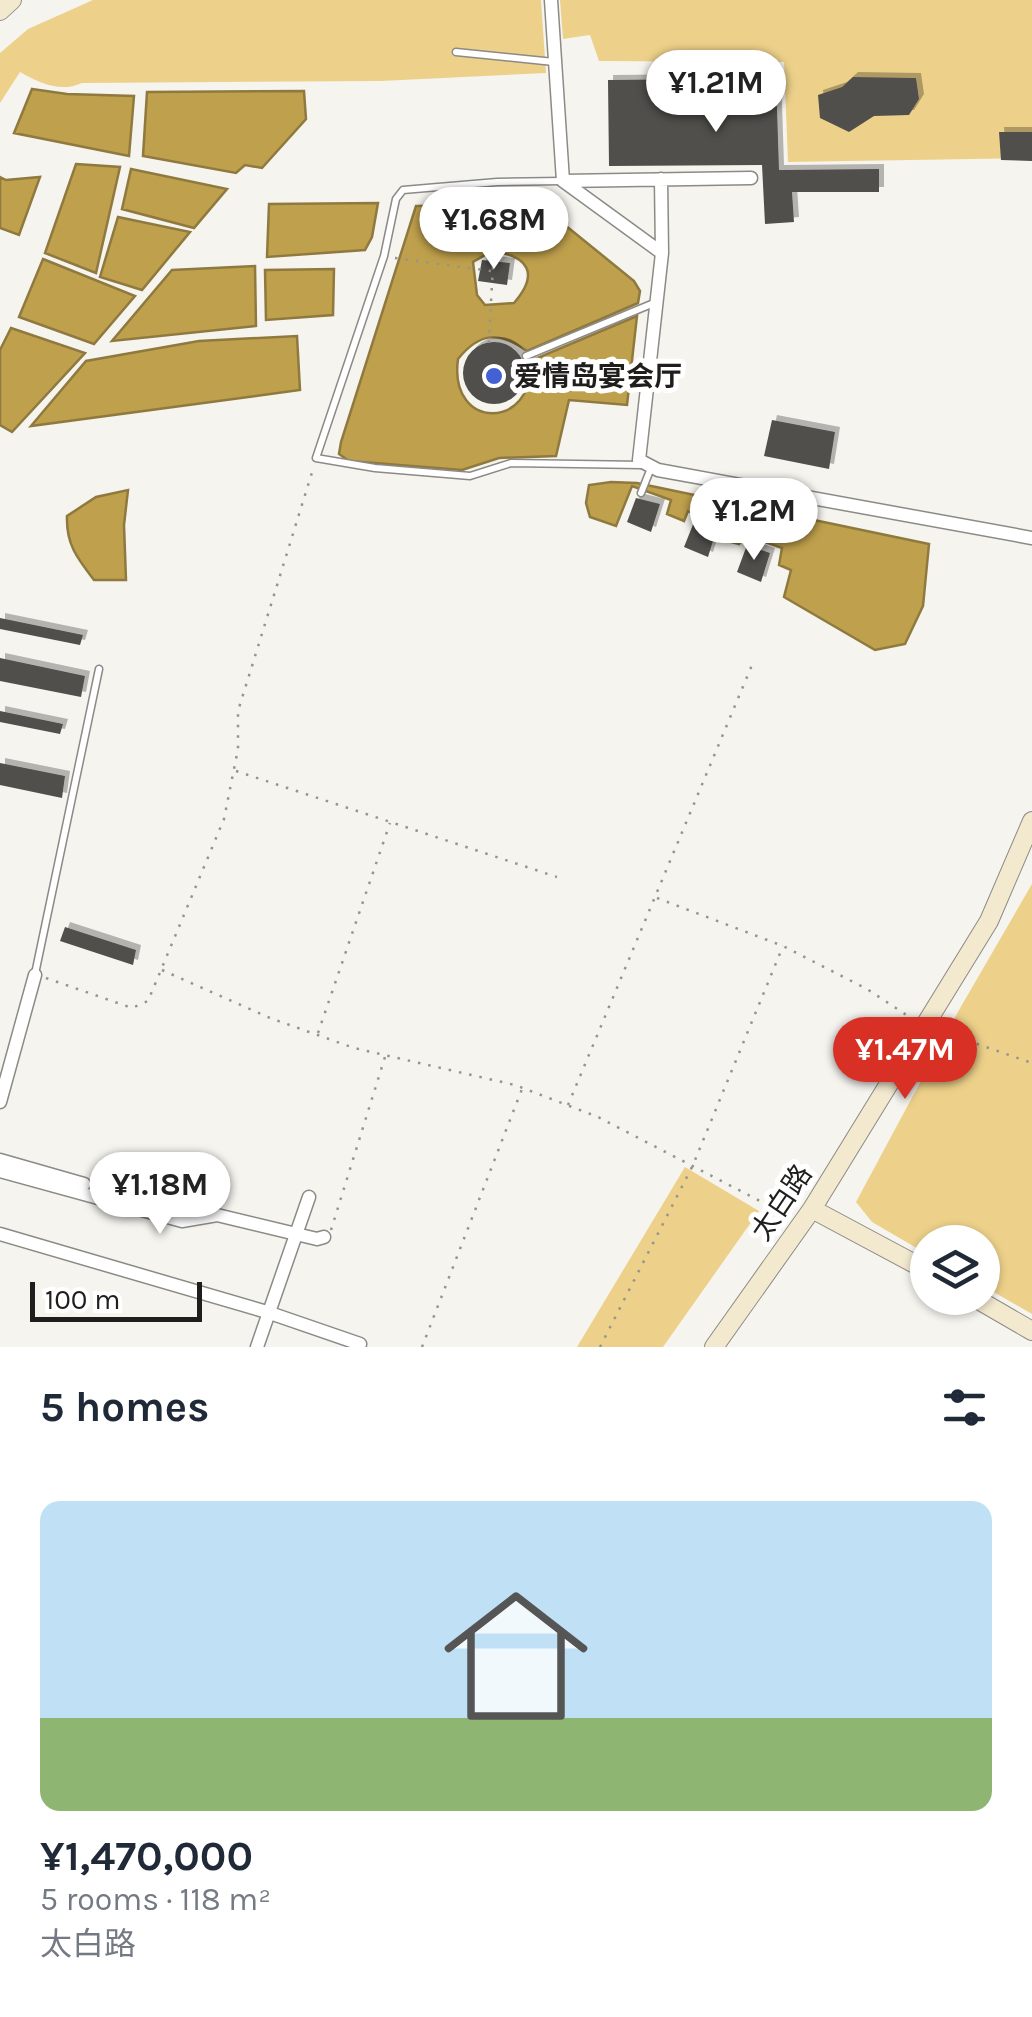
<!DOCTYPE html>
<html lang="en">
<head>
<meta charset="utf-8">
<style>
  body { margin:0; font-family:Karla,"Noto Sans SC",sans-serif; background:#f2f2f3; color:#1f2937; height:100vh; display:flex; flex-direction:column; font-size:38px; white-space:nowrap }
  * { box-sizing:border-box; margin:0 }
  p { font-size:32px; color:#747a83 }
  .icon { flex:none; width:55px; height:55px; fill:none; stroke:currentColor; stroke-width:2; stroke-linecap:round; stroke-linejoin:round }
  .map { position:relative; height:1347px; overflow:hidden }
  .details { display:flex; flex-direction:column; background:#fff; flex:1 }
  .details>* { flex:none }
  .tools { position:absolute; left:910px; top:1225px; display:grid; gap:20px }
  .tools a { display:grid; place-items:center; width:90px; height:90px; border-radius:50%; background:#fff; box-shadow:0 2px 8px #0004; font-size:50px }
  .scale { position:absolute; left:30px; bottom:25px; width:172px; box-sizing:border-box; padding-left:10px; border:5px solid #1f1e1d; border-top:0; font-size:28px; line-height:35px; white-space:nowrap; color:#1f1e1d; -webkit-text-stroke:8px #fff; paint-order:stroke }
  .price { position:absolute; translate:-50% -85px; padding:0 22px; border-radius:35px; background:#fff; color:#222; font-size:32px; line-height:65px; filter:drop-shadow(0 2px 5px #0008) }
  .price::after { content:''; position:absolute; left:50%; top:60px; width:30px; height:22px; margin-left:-15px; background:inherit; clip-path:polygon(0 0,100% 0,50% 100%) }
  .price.selected { background:#d93025; color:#fff }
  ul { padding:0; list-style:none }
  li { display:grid; align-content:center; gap:20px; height:530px; padding:0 40px }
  li span { display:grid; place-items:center; height:310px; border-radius:20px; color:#555 }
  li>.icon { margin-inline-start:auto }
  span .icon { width:180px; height:180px; fill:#fffc; stroke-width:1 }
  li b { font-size:42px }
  h2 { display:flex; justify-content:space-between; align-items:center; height:120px; padding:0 40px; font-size:42px }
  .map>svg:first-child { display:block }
</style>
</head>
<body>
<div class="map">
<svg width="1032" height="1347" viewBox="0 0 1032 1347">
  <defs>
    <filter id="shadow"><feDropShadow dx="5" dy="-5" stdDeviation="0" flood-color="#0004"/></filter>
  </defs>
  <rect width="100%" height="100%" fill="#f5f4ef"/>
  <!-- green -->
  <path fill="#edd18a" d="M93 0H541L546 73 381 81 82 83C60 93 40 83 20 72L0 103V53L28 29Z
    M560 0H1032V158L788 162 784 62 599 61 590 35 563 39Z
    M1032 884V1314L983 1286 982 1242H928L927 1254 872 1222 856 1202 959 1010Z
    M685 1167 759 1211 663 1347H577Z"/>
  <!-- water -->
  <path fill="#bfa04c" stroke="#8f793e" stroke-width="2.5" fill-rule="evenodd" d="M32 89 67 94 134 96 129 156 14 133Z
    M304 91 306 119 262 168 245 165 236 173 143 156 147 92Z
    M76 164 120 167 96 273 45 253Z
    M131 169 227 189 194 228 122 209Z
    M0 177 6 180 40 177 19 235 0 228Z
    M378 203 372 237 365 250 267 257 269 204Z
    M539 204 634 281 640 291 638 303 527 351C499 330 479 333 458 359 448 432 536 430 530 361L637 316 627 405 569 400 556 456 499 458 462 470 349 461 339 454 341 442 416 206ZM492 251C528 256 540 273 514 303L485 305 477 295 473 262Z
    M118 217 190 232 142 290 100 277Z
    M43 259 135 296 94 344 19 317Z
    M255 266 256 326 112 341 172 270Z
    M334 269 333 315 266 320 265 270Z
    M11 328 85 353 12 432 0 425V350Z
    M297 336 300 390 31 426 86 361 199 341Z
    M611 482 637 483 929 544 923 606 905 644 875 650 784 597 791 570 779 565 782 548 745 535 739 544 724 540 727 525 688 511 684 521 667 514 671 500 632 486 616 526 590 517 586 503 589 485Z
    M128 490 124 525 126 580H94C77 558 66 544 67 516L96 497Z"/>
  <!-- building -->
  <path fill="#514f4b" filter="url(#shadow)" d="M853 77 916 78 919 99 909 115 874 116 849 132 820 118 818 95 842 87Z
    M776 78 779 170 879 169V192H792L794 222 765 224 762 165 609 166 608 80Z
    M999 132H1032V161L1001 160Z
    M482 260 510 263 507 285 478 281Z
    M463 373a31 31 0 1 1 62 0a31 31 0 1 1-62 0Z
    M772 420 835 432 829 469 764 456Z
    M636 498 660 504 651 532 627 522Z
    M694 522 717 528 708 557 684 547Z
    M747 545 770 553 761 582 737 572Z
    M0 618 83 635 80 645 0 629Z
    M0 658 85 676 81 697 0 681Z
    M0 711 63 724 60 734 0 722Z
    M0 763 65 776 62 798 0 785Z
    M65 927 136 950 133 965 60 941Z"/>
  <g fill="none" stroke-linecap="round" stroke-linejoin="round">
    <!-- lane casing -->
    <g stroke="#8c8a86" stroke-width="9">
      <path id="lane" d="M456 52 554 62
        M563 181 497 182 403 190 396 199 384 256 316 458 375 468 470 476 511 463 642 465
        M526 356 654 303
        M641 493 651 468
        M699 518 711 481
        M753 542 769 492
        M35 974 99 669"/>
    </g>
    <!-- street casing -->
    <g stroke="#8c8a86" stroke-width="15">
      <path id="street" d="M551 0 563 181 662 253
        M661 179 662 253 639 460 658 470 1032 538
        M563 181 751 178
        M0 1102 35 975
        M0 1160 84 1184
        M0 1171 182 1221 217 1215 317 1239 324 1237
        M0 1234 267 1312 360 1344
        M257 1347 309 1197"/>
    </g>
    <!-- secondary casing -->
    <g stroke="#8c8a86" stroke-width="20">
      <path id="secondary" d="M0 11 12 0
        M812 1209 928 1271
        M975 1298 1032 1331
        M714 1347 812 1209 989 921 1032 821"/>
    </g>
    <!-- path -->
    <path stroke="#959491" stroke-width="2.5" stroke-dasharray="2.5 8" stroke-linecap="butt" d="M395 258 491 271
      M489 343C491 293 495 244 496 193
      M236 771 557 877
      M657 898 783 946 867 989 911 1018
      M162 970 270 1018 354 1048 515 1085 598 1117 760 1201 792 1214
      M46 978 132 1008 148 1001 224 819 238 749V711L314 466
      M937 1030 1032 1063
      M318 1033 390 823
      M568 1105 752 665
      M331 1230 385 1057
      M422 1347 522 1089
      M600 1347 693 1165 783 946"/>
    <!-- lane -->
    <use href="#lane" stroke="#fff" stroke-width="6"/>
    <!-- street -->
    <use href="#street" stroke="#fff" stroke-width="12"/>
    <!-- secondary -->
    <use href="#secondary" stroke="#f3e9cf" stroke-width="18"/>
  </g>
  <!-- markers -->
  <circle fill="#4461d4" stroke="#fff" stroke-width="4" cx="494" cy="376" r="10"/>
  <g text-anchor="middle" stroke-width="10" stroke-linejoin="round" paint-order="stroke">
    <!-- poi labels -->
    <g font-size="28" font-weight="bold" fill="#1f1e1d" stroke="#fff" text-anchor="start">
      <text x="514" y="386">爱情岛宴会厅</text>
    </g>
    <!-- street labels -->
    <g font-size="28" fill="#1f1e1d" stroke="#fff">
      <text transform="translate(781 1202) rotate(-56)" y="10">太白路</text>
    </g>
  </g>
</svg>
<div class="tools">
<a><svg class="icon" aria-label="layers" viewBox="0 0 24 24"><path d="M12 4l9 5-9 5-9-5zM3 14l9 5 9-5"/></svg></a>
</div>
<div class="scale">100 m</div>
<b class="price" style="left:716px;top:135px">¥1.21M</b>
<b class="price" style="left:494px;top:272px">¥1.68M</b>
<b class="price" style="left:754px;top:563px">¥1.2M</b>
<b class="price selected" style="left:905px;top:1102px">¥1.47M</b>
<b class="price" style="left:160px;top:1237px">¥1.18M</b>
</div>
<section class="details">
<h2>5 homes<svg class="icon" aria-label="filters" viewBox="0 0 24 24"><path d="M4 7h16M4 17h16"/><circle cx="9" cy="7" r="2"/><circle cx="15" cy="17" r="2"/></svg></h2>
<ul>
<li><span style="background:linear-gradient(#bfe0f5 70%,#8fb573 0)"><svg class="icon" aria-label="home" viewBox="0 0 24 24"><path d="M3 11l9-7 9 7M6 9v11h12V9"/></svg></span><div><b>¥1,470,000</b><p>5 rooms · 118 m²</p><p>太白路</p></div></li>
</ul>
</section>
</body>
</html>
